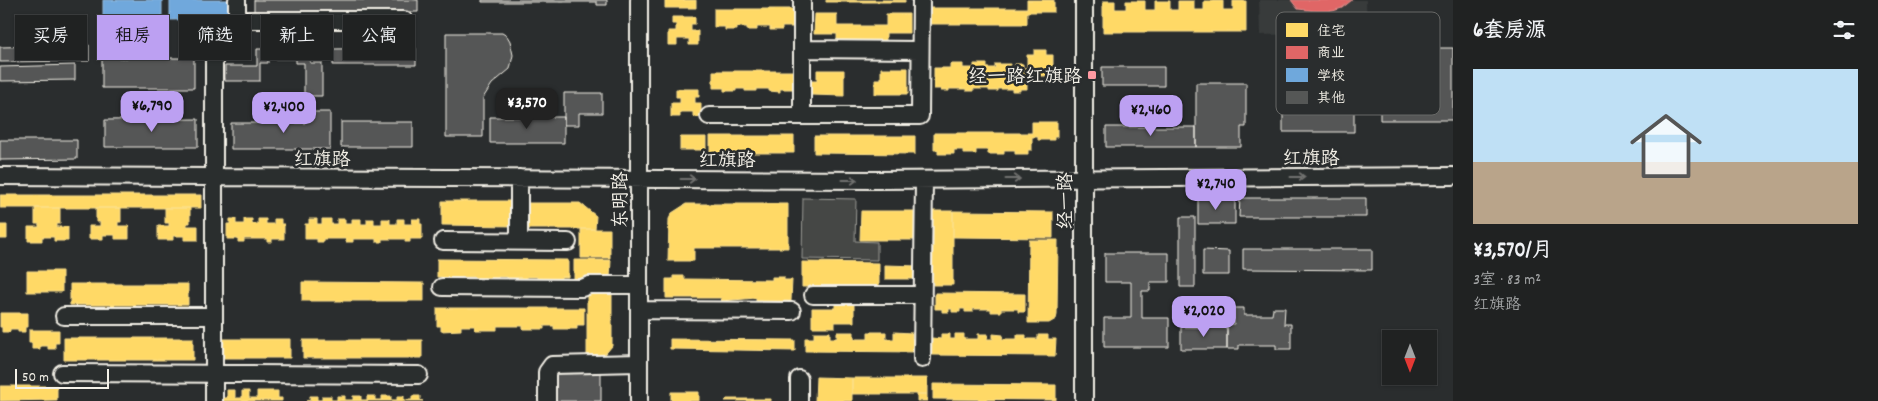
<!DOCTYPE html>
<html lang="zh">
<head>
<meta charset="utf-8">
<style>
  body { margin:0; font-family:Dekko,"LXGW WenKai TC",sans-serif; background:#282a2a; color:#f1f3f6; height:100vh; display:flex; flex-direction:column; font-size:19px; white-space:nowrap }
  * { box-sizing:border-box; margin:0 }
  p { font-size:16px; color:#a2a4a5 }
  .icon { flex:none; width:28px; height:28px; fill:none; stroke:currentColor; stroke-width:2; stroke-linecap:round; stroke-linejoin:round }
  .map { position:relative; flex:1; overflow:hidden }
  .side { display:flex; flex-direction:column; background:#202222; width:425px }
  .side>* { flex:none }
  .guide { position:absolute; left:15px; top:15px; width:475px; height:45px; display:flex; gap:10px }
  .needle { width:32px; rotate:180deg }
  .tools { position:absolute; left:1382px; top:330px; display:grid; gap:10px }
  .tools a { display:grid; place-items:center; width:55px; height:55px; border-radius:0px; background:#202222; box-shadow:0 1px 4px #0004,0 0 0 1px #3d3f40; font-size:25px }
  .scale { position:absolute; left:15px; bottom:12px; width:94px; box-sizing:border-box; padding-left:5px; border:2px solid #f4f1e8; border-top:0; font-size:14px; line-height:18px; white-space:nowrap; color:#f4f1e8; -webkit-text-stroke:4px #2a2d2e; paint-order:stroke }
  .price { position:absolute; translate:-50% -42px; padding:0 11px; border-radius:10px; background:#bca0f2; color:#111; font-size:16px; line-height:32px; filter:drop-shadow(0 1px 2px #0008) }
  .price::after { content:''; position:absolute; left:50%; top:30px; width:15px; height:11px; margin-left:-8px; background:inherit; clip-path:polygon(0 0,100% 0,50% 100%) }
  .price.on { background:#222; color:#fff }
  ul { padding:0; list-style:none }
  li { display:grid; align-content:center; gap:10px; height:265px; padding:0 20px }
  li span { display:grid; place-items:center; height:155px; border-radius:0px; color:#555 }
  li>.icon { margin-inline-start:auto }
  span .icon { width:90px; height:90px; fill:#fffc; stroke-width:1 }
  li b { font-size:21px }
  h2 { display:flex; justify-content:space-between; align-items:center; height:60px; padding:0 20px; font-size:21px }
  .chip { padding:0 18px; border-radius:0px; background:#202222; box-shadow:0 1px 4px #0004,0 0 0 1px #3d3f40; font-size:18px; line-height:45px }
  .chip.on { background:#bca0f2; color:#111 }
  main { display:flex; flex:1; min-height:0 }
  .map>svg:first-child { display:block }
</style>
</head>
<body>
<main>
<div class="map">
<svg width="1453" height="401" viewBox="0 0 1453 401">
  <rect width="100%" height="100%" fill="#2a2d2e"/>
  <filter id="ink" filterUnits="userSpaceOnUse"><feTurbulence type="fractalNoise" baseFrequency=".02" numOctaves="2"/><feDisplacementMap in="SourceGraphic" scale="10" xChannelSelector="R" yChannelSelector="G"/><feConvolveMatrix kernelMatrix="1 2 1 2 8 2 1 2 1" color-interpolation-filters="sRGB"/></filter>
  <g filter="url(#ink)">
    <!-- built -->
    <path fill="#373a3a" d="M1259 0H1366L1367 33 1260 35Z"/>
    <!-- green -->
    <path fill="#444645" stroke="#9c9c96" d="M803 198 856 199 855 241 877 242V260L802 259Z"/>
    <!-- homes -->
    <path fill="#ffd966" stroke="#fce08d" d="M665 0H696V8H665Z
      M826 0H905V2H826Z
      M1027 0H1054V12H1027V24H930V8H1027Z
      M1103 1H1115V9H1126V1H1145V10H1155V1H1170V10H1178V1H1194V10H1204V1H1223V10H1233V1H1246V32H1103Z
      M714 9H795V27H782V30H770V27H757V30H747V27H737V30H725V27H714Z
      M815 14H837V26H886V14H909V33H886V45H837V34H814Z
      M672 17H695V24H691V31H698V45H689V39H677V45H668V31H676V24H672Z
      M1034 50H1046V55H1053V76H1027V89H1020V91H1012V89H998V91H989V89H973V91H966V89H949V91H941V89H934V68H950V64H963V68H974V64H987V68H995V64H1010V68H1015V64H1023V68H1027V55H1034Z
      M881 68H908V94H875V79H881Z
      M817 70H844V96L811 95V81H817Z
      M713 71H793V89H780V92L769 91V89H756V91H745V89H736V91H724V88H713Z
      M676 89H699V97H695V103H701V117H693V112H680V117H671V103H680V97H676Z
      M1032 122H1057V137H1054V140H1038V137H1032V150H1028V154H1015V150H1004V154H988V150H976V154H963V150H954V154H938V150H934V133H1032Z
      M710 136H794V153H710Z
      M814 136H915V154L814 153Z
      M680 137H706V150H680Z
      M0 195H201V208H0Z
      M442 201H514V226L442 225Z
      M523 203H580L596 216 595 229H523Z
      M686 204H788V248H694V261H668L669 219 672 213Z
      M35 208H60V224H57V227H68V241H54V237H42V241H28V227H39V224H35Z
      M96 208H121V222H118V226H129V239H115V235H103V239H89V226H100V222H96Z
      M165 208H190V223H187V226H198V240H184V236H173V240H158V226H169V223H165Z
      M861 211H917V240H860Z
      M933 211H953V285H933Z
      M953 211 1053 212V238L953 237Z
      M230 219H236V224H244V219H252V224H258V219H266V224H274V219H281V224H284V239H272V242H267V239H244V242H238V239H227V224H230Z
      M309 219H317V224H322V219H331V224H337V219H345V224H352V219H361V224H367V219H374V224H382V219H390V224H397V219H404V224H412V219H420V224H422V239H410V242H405V239H382V242H376V239H353V242H346V239H323V242H317V239H305V224H309Z
      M0 225H7V239H0Z
      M581 229H610V258H581Z
      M1029 240H1058L1057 315 1056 319 1049 323H1028Z
      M437 259 568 260V277H561V281H537V277H527V281H507V277H498V281H475V277H462V282L442 281V277H437Z
      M574 260H611L610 279H574Z
      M802 262 879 263V287H802Z
      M885 265 918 266V279H885Z
      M27 271H62V292H27Z
      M673 276H684V279L772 280V277H784V280H792L791 301H756V298L721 301V298H666V279H673Z
      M302 282 424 283V301H302Z
      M70 284H188V305H70Z
      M587 292H612V346L602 358H587Z
      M935 293 1025 294V312H1018V309H1001V312H991V309H973V312H965V309H960V312H952V309H949V312H942V309H935Z
      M835 302H854V322H835V327H812V308H835Z
      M437 308H584V325H577V329H554V326H544V329H523V326H497V330H475V326H461V330L441 331V326H437Z
      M0 313H28V327H25V332H18V329H10V332H2V327H0Z
      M29 330H59V343H55V349H48V346H40V349H32V343H29Z
      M814 332H830V338H837V332H854V339H868V332H886V339H894V332L912 333V339H918V352L805 351V338H814Z
      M941 334H950V339H955V334H964V339H978V334H988L987 339H993V334L1003 335 1002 339H1017V335H1026V339H1038V335H1048V339H1056L1055 356 932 355V338L941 339Z
      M64 338H193V360H64Z
      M224 339H290V358H224Z
      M670 339 795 340V351L670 349Z
      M303 340H422V358H303Z
      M816 377 852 378V401H815Z
      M852 378H927V394H852Z
      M933 384 1056 385V400L933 399Z
      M0 386H57V400L0 401Z
      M227 390H235V398H242V391H249V398H257V391H278V398H282V401H223V398H227Z
      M671 392H699V401H671Z
      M917 394H927V401H917Z
      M310 396H317V400H322V396H331V400H337V396H345V400H353V396H361V400H367V396H375V400H382V396H391V400H397V396H404V400H412V396H420V400L423 401H306L310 400Z
      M727 399H771V401H725Z"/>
    <!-- shops -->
    <path fill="#e06666" stroke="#e6908d" d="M1291 0H1352L1342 8 1333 11H1316L1298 9Z"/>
    <!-- schools -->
    <path fill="#6fa8dc" stroke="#97bee0" d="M103 0H162V20H103Z
      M170 0H229V19L170 20Z"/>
    <!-- building -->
    <path fill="#555756" stroke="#f4f1e8" d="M254 0H418V12H254Z
      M482 0H607V5H597V2H482Z
      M446 33H502L507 36 510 41 513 55 510 69 492 84 483 98V137H446Z
      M89 45V61L0 62V47Z
      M416 48V65H333V49Z
      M1380 48H1453V120H1380Z
      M257 49H310V63H322V96H304V63H296V59H268V63H260V81H225V66H257Z
      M102 58H194V88H102Z
      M1283 61H1354V132H1283Z
      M75 65V80L0 81V67Z
      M1102 67H1164V86H1102Z
      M1196 83H1246V127H1241V147H1196Z
      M564 93H602V113H579V125H564Z
      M305 112H330V149H231V123H305Z
      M490 117H564V143H490Z
      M198 119V147H105V120Z
      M341 122H413V147H341Z
      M1106 127H1196V147H1106Z
      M0 140H77V159L0 160Z
      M1198 197 1235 198V224H1198Z
      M1240 198H1366V217H1239Z
      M1180 217H1195V287H1180Z
      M1243 249H1372V270L1243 269Z
      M1203 250 1229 251V275H1203Z
      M1105 253H1169V282H1150V291H1142V318H1169V347H1104V318H1131V282H1105Z
      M1234 308H1244V315H1272L1273 308H1285L1284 324H1291V349H1276V345H1239V349H1227V324H1234Z
      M1181 327 1227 328V349H1181Z
      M555 369H601V401H555Z"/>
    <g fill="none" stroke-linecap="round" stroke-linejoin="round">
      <!-- minor casing -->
      <g stroke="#f4f1e8" stroke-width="20">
        <path id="minor" d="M237 0V20
          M639 0V401
          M802 0V116
          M1084 0V401
          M802 49 920 50
          M709 116H920L921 0
          M0 176 875 180 1453 176
          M443 241 568 242
          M519 241V178
          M442 287 582 288 589 285H639
          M813 295H923
          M639 310 792 311
          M64 316H213
          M922 359 924 180
          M62 373 419 375
          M214 401V34C218 26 229 23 237 20H404
          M547 401V372L552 365 639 363
          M799 401V379"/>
      </g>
      <!-- minor -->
      <use href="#minor" stroke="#2a2d2e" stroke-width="16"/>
    </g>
    <!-- one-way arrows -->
    <defs><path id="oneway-shaft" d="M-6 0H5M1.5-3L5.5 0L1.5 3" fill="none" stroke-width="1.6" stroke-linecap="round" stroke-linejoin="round" transform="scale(1.25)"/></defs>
    <g stroke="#71726f">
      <use href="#oneway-shaft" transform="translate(1298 177)"/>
      <use href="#oneway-shaft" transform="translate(688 179)"/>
      <use href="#oneway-shaft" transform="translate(1013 179)"/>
      <use href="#oneway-shaft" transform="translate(850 180)"/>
    </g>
  </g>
  <!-- markers -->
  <rect fill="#ff9aa2" stroke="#2a2d2e" stroke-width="2" x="1087" y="70" width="10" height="10" rx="2.5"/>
  <g text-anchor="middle" stroke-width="5" stroke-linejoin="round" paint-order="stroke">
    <!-- poi labels -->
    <g font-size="19" fill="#f4f1e8" stroke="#2a2d2e" text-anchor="end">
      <text x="1082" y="82">经一路红旗路</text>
    </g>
    <!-- street labels -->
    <g font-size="19" fill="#f4f1e8" stroke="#2a2d2e">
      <text x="1311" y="164">红旗路</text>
      <text x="322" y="165">红旗路</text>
      <text x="727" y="166">红旗路</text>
      <text transform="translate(619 200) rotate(-90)" y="7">东明路</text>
      <text transform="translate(1064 201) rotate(-90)" y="7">经一路</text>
    </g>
  </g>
  <!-- legend -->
  <rect x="1276" y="12" width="164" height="103" rx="8" fill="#2a2d2e" stroke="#676866" stroke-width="1"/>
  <rect x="1286" y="23" width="22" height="14" fill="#ffd966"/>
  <rect x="1286" y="46" width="22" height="13" fill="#e06666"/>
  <rect x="1286" y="68" width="22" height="14" fill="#6fa8dc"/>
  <rect x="1286" y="91" width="22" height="13" fill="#555756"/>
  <g font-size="14" fill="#f4f1e8">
    <text x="1317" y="35">住宅</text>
    <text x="1317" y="57">商业</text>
    <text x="1317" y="80">学校</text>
    <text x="1317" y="102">其他</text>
  </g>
</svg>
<div class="tools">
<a><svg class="needle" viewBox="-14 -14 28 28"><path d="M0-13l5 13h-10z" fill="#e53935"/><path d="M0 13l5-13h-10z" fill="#a2a4a5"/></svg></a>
</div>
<div class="scale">50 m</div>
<b class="price on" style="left:527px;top:130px">¥3,570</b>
<b class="price" style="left:152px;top:133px">¥6,790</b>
<b class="price" style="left:284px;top:134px">¥2,400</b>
<b class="price" style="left:1151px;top:137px">¥2,460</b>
<b class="price" style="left:1216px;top:211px">¥2,740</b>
<b class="price" style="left:1204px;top:338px">¥2,020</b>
<div class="guide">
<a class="chip">买房</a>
<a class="chip on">租房</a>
<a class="chip">筛选</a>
<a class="chip">新上</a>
<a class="chip">公寓</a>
</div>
</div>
<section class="side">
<h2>6套房源<svg class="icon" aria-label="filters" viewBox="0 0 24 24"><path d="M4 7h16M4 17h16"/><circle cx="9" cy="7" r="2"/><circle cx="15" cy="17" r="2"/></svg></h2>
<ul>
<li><span style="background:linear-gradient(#bfe0f5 60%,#b9a48a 0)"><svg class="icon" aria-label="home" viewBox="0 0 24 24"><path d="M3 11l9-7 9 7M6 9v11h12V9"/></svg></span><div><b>¥3,570/月</b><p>3室 · 83 m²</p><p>红旗路</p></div></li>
</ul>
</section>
</main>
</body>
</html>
